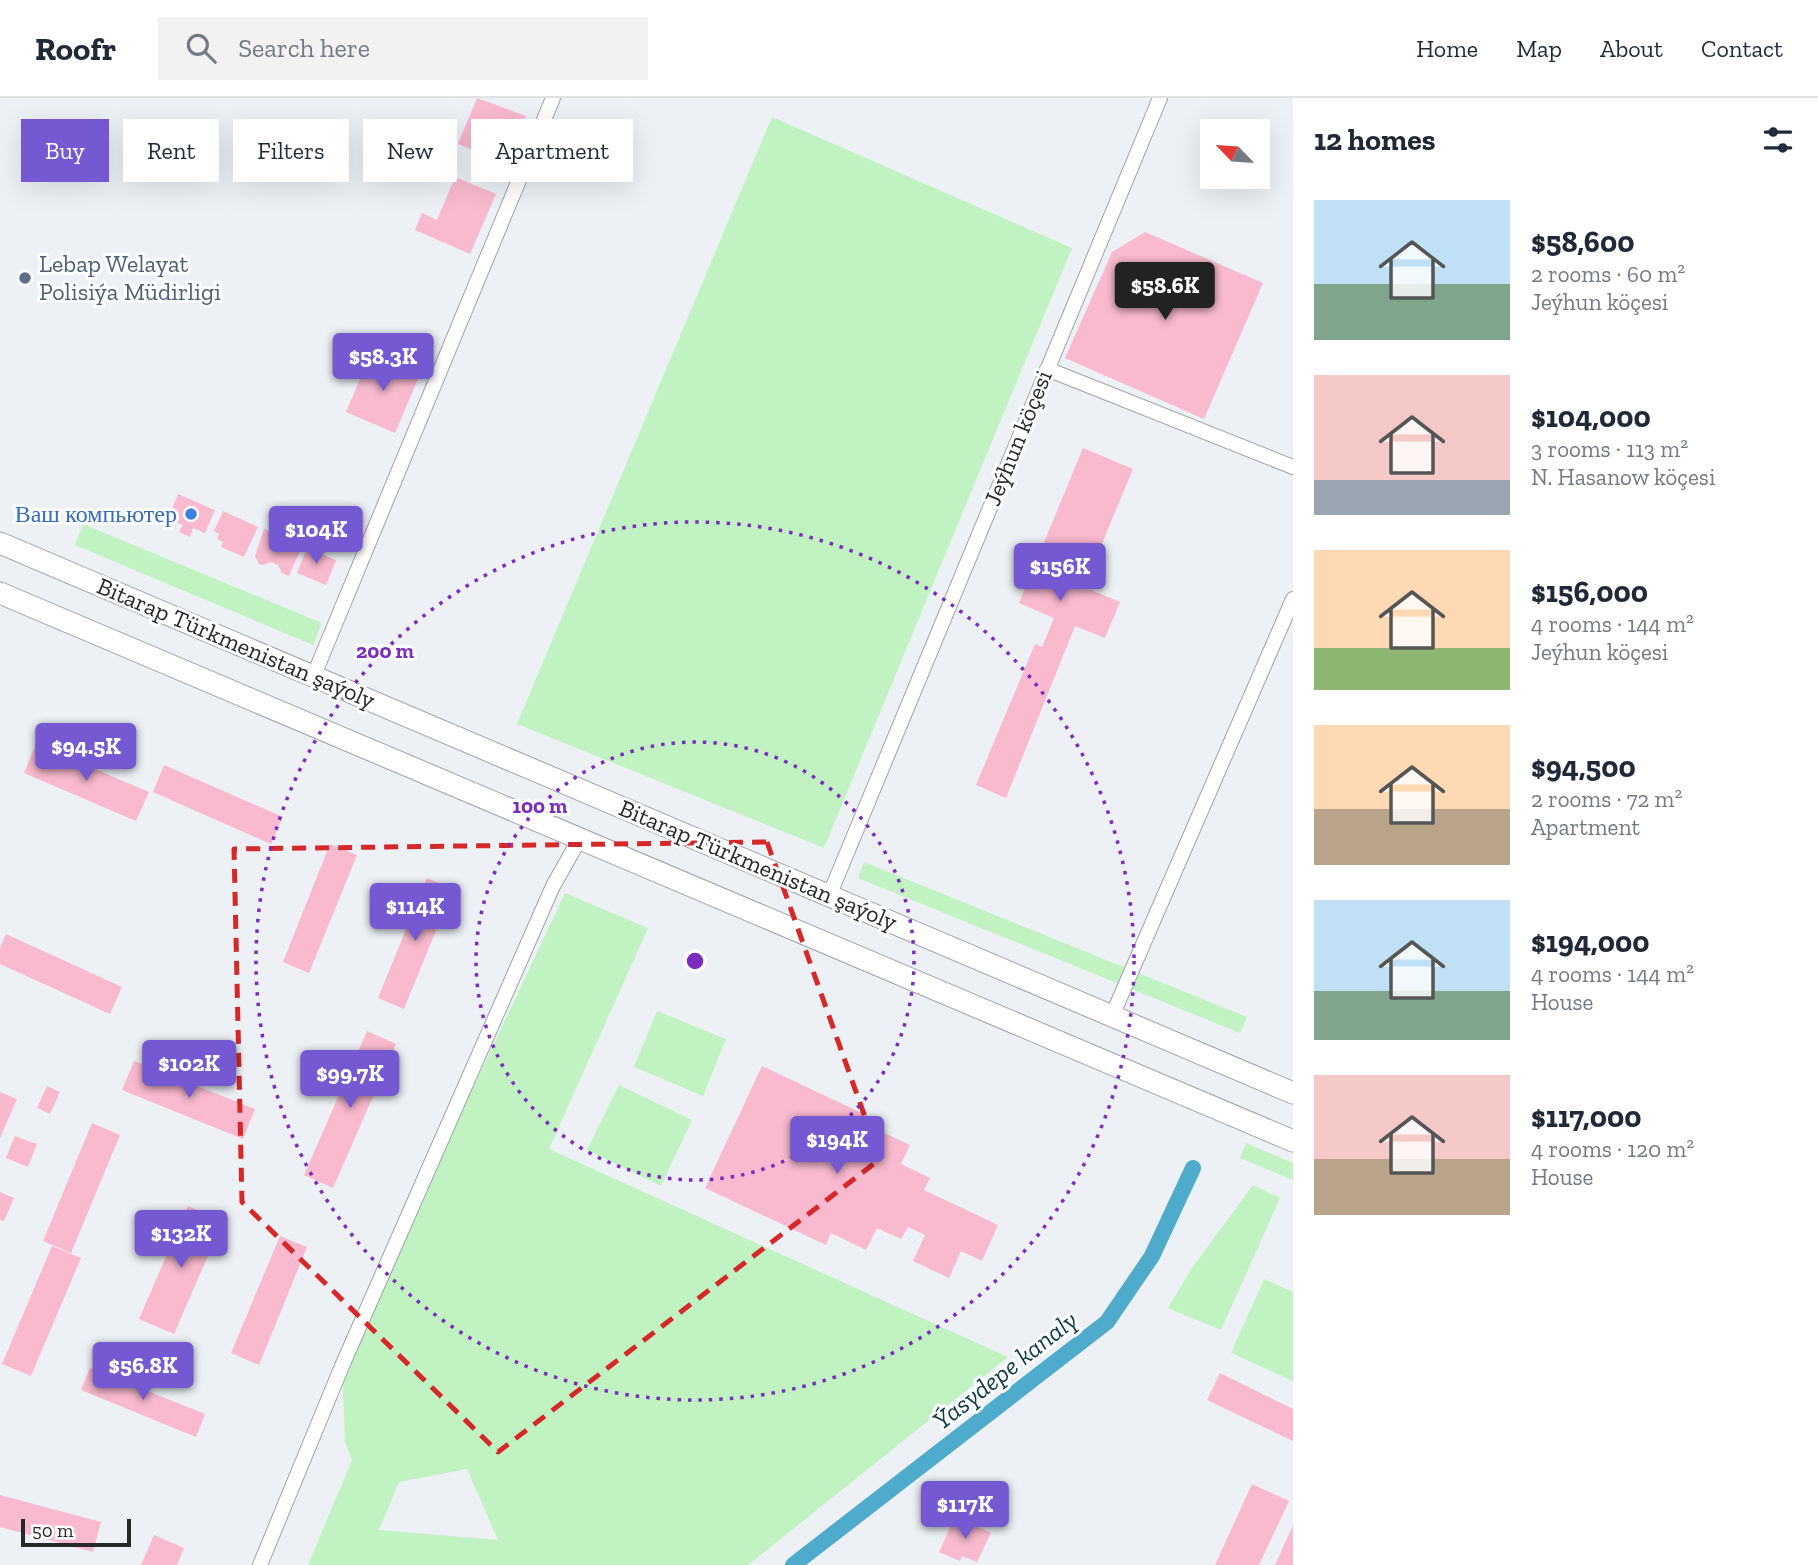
<!DOCTYPE html>
<html lang="en">
<head>
<meta charset="utf-8">
<style>
  body { margin:0; font-family:"Zilla Slab",serif; background:#f2f2f3; color:#1f2937; height:100vh; display:flex; flex-direction:column; font-size:26px; white-space:nowrap }
  * { box-sizing:border-box; margin:0 }
  p { font-size:23px; color:#747a83 }
  .icon { flex:none; width:38px; height:38px; fill:none; stroke:currentColor; stroke-width:2; stroke-linecap:round; stroke-linejoin:round }
  .map { position:relative; flex:1; overflow:hidden }
  .details { display:flex; flex-direction:column; background:#fff; width:525px }
  .details>* { flex:none }
  .hud { position:absolute; left:21px; top:21px; width:665px; height:63px; display:flex; gap:14px }
  .needle { width:46px; rotate:295deg }
  .buttons { position:absolute; left:1200px; top:21px; display:grid; gap:14px }
  .buttons a { display:grid; place-items:center; width:70px; height:70px; border-radius:0px; background:#fff; box-shadow:0 7px 28px #0002; font-size:35px }
  .scale { position:absolute; left:21px; bottom:18px; width:110px; box-sizing:border-box; padding-left:7px; border:4px solid #262829; border-top:0; font-size:19px; line-height:24px; white-space:nowrap; color:#262829; -webkit-text-stroke:5px #fdfeff; paint-order:stroke }
  .price { position:absolute; translate:-50% -60px; padding:0 16px; border-radius:7px; background:#7559d3; color:#fff; font-size:23px; line-height:46px; filter:drop-shadow(0 2px 4px #0008) }
  .price::after { content:''; position:absolute; left:50%; top:42px; width:21px; height:16px; margin-left:-10px; background:inherit; clip-path:polygon(0 0,100% 0,50% 100%) }
  .price.active { background:#222; color:#fff }
  ul { padding:0; list-style:none }
  li { display:flex; align-items:center; gap:21px; height:175px; padding:0 21px }
  li span { display:grid; place-items:center; flex:none; width:196px; height:140px; border-radius:0px; color:#555 }
  li>.icon { margin-inline-start:auto }
  span .icon { width:84px; height:84px; fill:#fffc; stroke-width:1 }
  li b { font-size:30px }
  h2 { display:flex; justify-content:space-between; align-items:center; height:84px; padding:0 21px; font-size:30px }
  .chip { padding:0 24px; border-radius:0px; background:#fff; box-shadow:0 7px 28px #0002; font-size:24px; line-height:63px }
  .chip.active { background:#7559d3; color:#fff }
  header { display:flex; align-items:center; gap:42px; box-sizing:border-box; height:98px; padding:0 35px; background:#fff; border-bottom:2px solid #e0e1e3 }
  header strong { font-size:33px }
  nav { display:flex; gap:38px; margin-inline-start:auto; font-size:24px }
  .search { width:490px; height:63px; background:#f2f2f3; display:flex; align-items:center; gap:18px; box-sizing:border-box; padding:0 24px; border-radius:0px; color:#747a83; font-size:26px }
  main { display:flex; flex:1; min-height:0 }
  .map>svg:first-child { display:block }
</style>
</head>
<body>
<header>
<strong>Roofr</strong>
<div class="search"><svg class="icon" aria-label="search" viewBox="0 0 24 24"><circle cx="10" cy="10" r="6"/><path d="M15 15l6 6"/></svg>Search here</div>
<nav><a>Home</a><a>Map</a><a>About</a><a>Contact</a></nav>
</header>
<main>
<div class="map">
<svg width="1293" height="1467" viewBox="0 0 1293 1467">
  <rect width="100%" height="100%" fill="#edf1f6"/>
  <!-- green -->
  <path fill="#c1f2c2" fill-rule="evenodd" d="M772 19 1072 150 824 750 517 626Z
    M83 426 322 525 313 547 75 447Z
    M864 764 1247 919 1240 935 858 780Z
    M565 795 648 830 549 1051 1008 1259 748 1467H308L352 1362 345 1344 342 1268ZM467 1371 498 1442 379 1432 399 1384Z
    M657 913 726 941 703 998 634 969Z
    M619 987 692 1022 661 1088 587 1052Z
    M1246 1045 1293 1065V1082L1240 1060Z
    M1253 1087 1280 1100 1221 1232 1168 1210 1192 1170Z
    M1264 1181 1293 1194V1283L1231 1255Z"/>
  <g fill="none" stroke-linecap="round" stroke-linejoin="round">
    <!-- canal -->
    <path stroke="#4fabcb" stroke-width="16" d="M793 1467 1107 1224 1152 1158 1193 1070"/>
  </g>
  <!-- building -->
  <path fill="#f9b9cf" d="M477 0 526 18 506 65 458 46Z
    M455 79 496 96 470 156 415 132 422 115 437 122Z
    M1145 134 1263 185 1204 321 1065 260 1112 154Z
    M371 255 420 276 395 335 346 314Z
    M1083 350 1133 371 1084 489 1120 504 1105 540 1075 528 1006 700 976 687 1035 546 1042 549 1054 520 1019 505Z
    M178 396 215 412 205 435 193 430 190 439 179 434 183 427 168 421Z
    M223 413 258 429 244 459 221 449 223 444 217 441 219 436 214 433Z
    M264 431 302 448 289 478 282 475 278 467 271 464 263 467 259 466 255 458Z
    M307 450 336 462 326 487 297 475Z
    M36 646 149 694 136 723 24 675Z
    M164 667 283 719 271 746 153 694Z
    M330 746 357 757 309 875 283 864Z
    M427 780 453 791 404 911 378 900Z
    M6 836 122 889 110 916 0 866V850Z
    M367 933 396 946 333 1090 304 1077Z
    M134 963 255 1011 243 1041 122 992Z
    M762 968 881 1024 878 1032 910 1047 901 1066 930 1080 924 1092 998 1127 982 1163 961 1153 949 1180 913 1163 925 1137 908 1129 901 1141 877 1130 866 1152 831 1135 826 1147 705 1090Z
    M47 988 60 994 50 1016 37 1010Z
    M0 994 17 1001 0 1040Z
    M92 1025 120 1037 71 1155 43 1143Z
    M15 1038 37 1046 28 1069 6 1060Z
    M0 1094 14 1100 4 1123 0 1122Z
    M188 1108 223 1123 174 1236 139 1221Z
    M280 1138 307 1149 259 1267 231 1255Z
    M52 1148 81 1160 31 1278 2 1266Z
    M90 1270 205 1316 196 1339 81 1292Z
    M1220 1275 1293 1311V1343L1207 1302Z
    M1252 1386 1289 1403 1259 1467H1215Z
    M0 1397 101 1424 93 1454 0 1429Z
    M955 1418 991 1435 977 1464 962 1458 960 1463 939 1454Z
    M1293 1427V1467H1275Z
    M154 1437 184 1450 177 1467H141Z"/>
  <g fill="none" stroke-linecap="round" stroke-linejoin="round">
    <!-- minor casing -->
    <g stroke="#9ea2a7" stroke-width="16">
      <path id="minor" d="M1047 271 1293 369
        M314 577 553 0
        M829 798 1160 0
        M1112 918 1293 501
        M260 1467 342 1268 553 788 579 742"/>
    </g>
    <!-- secondary casing -->
    <g stroke="#9ea2a7" stroke-width="23">
      <path id="secondary" d="M0 445 1293 995
        M0 495 1293 1043"/>
    </g>
    <!-- minor -->
    <use href="#minor" stroke="#fff" stroke-width="14"/>
    <!-- secondary -->
    <use href="#secondary" stroke="#fff" stroke-width="21"/>
  </g>
  <!-- marked area -->
  <path fill="none" stroke="#d62828" stroke-width="5" stroke-dasharray="14 9" stroke-linejoin="round" d="M767 744 880 1061 498 1354 242 1104 234 751Z"/>
  <!-- distance rings -->
  <g fill="none" stroke="#7b2cbf" stroke-width="3.5" stroke-dasharray="3.5 7">
    <circle cx="695" cy="863" r="219"/>
    <circle cx="695" cy="863" r="439"/>
  </g>
  <!-- markers -->
  <circle fill="#5c6f8a" stroke="#fdfeff" stroke-width="2.5" cx="25" cy="180" r="7"/>
  <circle fill="#3f7fe0" stroke="#fdfeff" stroke-width="2.5" cx="191" cy="416" r="7"/>
  <g text-anchor="middle" stroke-width="6" stroke-linejoin="round" paint-order="stroke">
    <!-- service labels -->
    <g font-size="24" fill="#4e5e75" stroke="#fdfeff" text-anchor="start">
      <text x="39" y="174">Lebap Welayat<tspan x="39" dy="28">Polisiýa Müdirligi</tspan></text>
    </g>
    <!-- street labels -->
    <g font-size="24" fill="#262829" stroke="#fdfeff">
      <text transform="translate(1018 340) rotate(-68)" y="8">Jeýhun köçesi</text>
      <text transform="translate(236 545) rotate(23)" y="8">Bitarap Türkmenistan şaýoly</text>
      <text transform="translate(758 767) rotate(23)" y="8">Bitarap Türkmenistan şaýoly</text>
    </g>
    <!-- shop labels -->
    <g font-size="24" fill="#366cbe" stroke="#fdfeff" text-anchor="end">
      <text x="177" y="424">Ваш компьютер</text>
    </g>
    <!-- water labels -->
    <g font-size="26" font-style="italic" fill="#0f3947" stroke="#fdfeff">
      <text transform="translate(1005 1272) rotate(-38)" y="9">Ýasydepe kanaly</text>
    </g>
  </g>
  <circle cx="695" cy="863" r="10" fill="#7b2cbf" stroke="#fdfeff" stroke-width="3.5"/>
  <g font-size="21" text-anchor="middle" font-weight="bold" fill="#7b2cbf" stroke="#fdfeff" stroke-width="6" stroke-linejoin="round" paint-order="stroke">
    <text x="385" y="560">200 m</text>
    <text x="540" y="715">100 m</text>
  </g>
</svg>
<div class="buttons">
<a><svg class="needle" viewBox="-14 -14 28 28"><path d="M0-13l5 13h-10z" fill="#e53935"/><path d="M0 13l5-13h-10z" fill="#747a83"/></svg></a>
</div>
<div class="scale">50 m</div>
<b class="price active" style="left:1165px;top:224px">$58.6K</b>
<b class="price" style="left:383px;top:295px">$58.3K</b>
<b class="price" style="left:316px;top:468px">$104K</b>
<b class="price" style="left:1060px;top:505px">$156K</b>
<b class="price" style="left:86px;top:685px">$94.5K</b>
<b class="price" style="left:415px;top:845px">$114K</b>
<b class="price" style="left:189px;top:1002px">$102K</b>
<b class="price" style="left:350px;top:1012px">$99.7K</b>
<b class="price" style="left:837px;top:1078px">$194K</b>
<b class="price" style="left:181px;top:1172px">$132K</b>
<b class="price" style="left:143px;top:1304px">$56.8K</b>
<b class="price" style="left:965px;top:1443px">$117K</b>
<div class="hud">
<a class="chip active">Buy</a>
<a class="chip">Rent</a>
<a class="chip">Filters</a>
<a class="chip">New</a>
<a class="chip">Apartment</a>
</div>
</div>
<section class="details">
<h2>12 homes<svg class="icon" aria-label="filters" viewBox="0 0 24 24"><path d="M4 7h16M4 17h16"/><circle cx="9" cy="7" r="2"/><circle cx="15" cy="17" r="2"/></svg></h2>
<ul>
<li><span style="background:linear-gradient(#bfe0f5 60%,#7fa58c 0)"><svg class="icon" aria-label="home" viewBox="0 0 24 24"><path d="M3 11l9-7 9 7M6 9v11h12V9"/></svg></span><div><b>$58,600</b><p>2 rooms · 60 m²</p><p>Jeýhun köçesi</p></div></li>
<li><span style="background:linear-gradient(#f6c9c9 75%,#9aa5b1 0)"><svg class="icon" aria-label="home" viewBox="0 0 24 24"><path d="M3 11l9-7 9 7M6 9v11h12V9"/></svg></span><div><b>$104,000</b><p>3 rooms · 113 m²</p><p>N. Hasanow köçesi</p></div></li>
<li><span style="background:linear-gradient(#ffd9b3 70%,#8fb573 0)"><svg class="icon" aria-label="home" viewBox="0 0 24 24"><path d="M3 11l9-7 9 7M6 9v11h12V9"/></svg></span><div><b>$156,000</b><p>4 rooms · 144 m²</p><p>Jeýhun köçesi</p></div></li>
<li><span style="background:linear-gradient(#ffd9b3 60%,#b9a48a 0)"><svg class="icon" aria-label="home" viewBox="0 0 24 24"><path d="M3 11l9-7 9 7M6 9v11h12V9"/></svg></span><div><b>$94,500</b><p>2 rooms · 72 m²</p><p>Apartment</p></div></li>
<li><span style="background:linear-gradient(#bfe0f5 65%,#7fa58c 0)"><svg class="icon" aria-label="home" viewBox="0 0 24 24"><path d="M3 11l9-7 9 7M6 9v11h12V9"/></svg></span><div><b>$194,000</b><p>4 rooms · 144 m²</p><p>House</p></div></li>
<li><span style="background:linear-gradient(#f6c9c9 60%,#b9a48a 0)"><svg class="icon" aria-label="home" viewBox="0 0 24 24"><path d="M3 11l9-7 9 7M6 9v11h12V9"/></svg></span><div><b>$117,000</b><p>4 rooms · 120 m²</p><p>House</p></div></li>
</ul>
</section>
</main>
</body>
</html>
